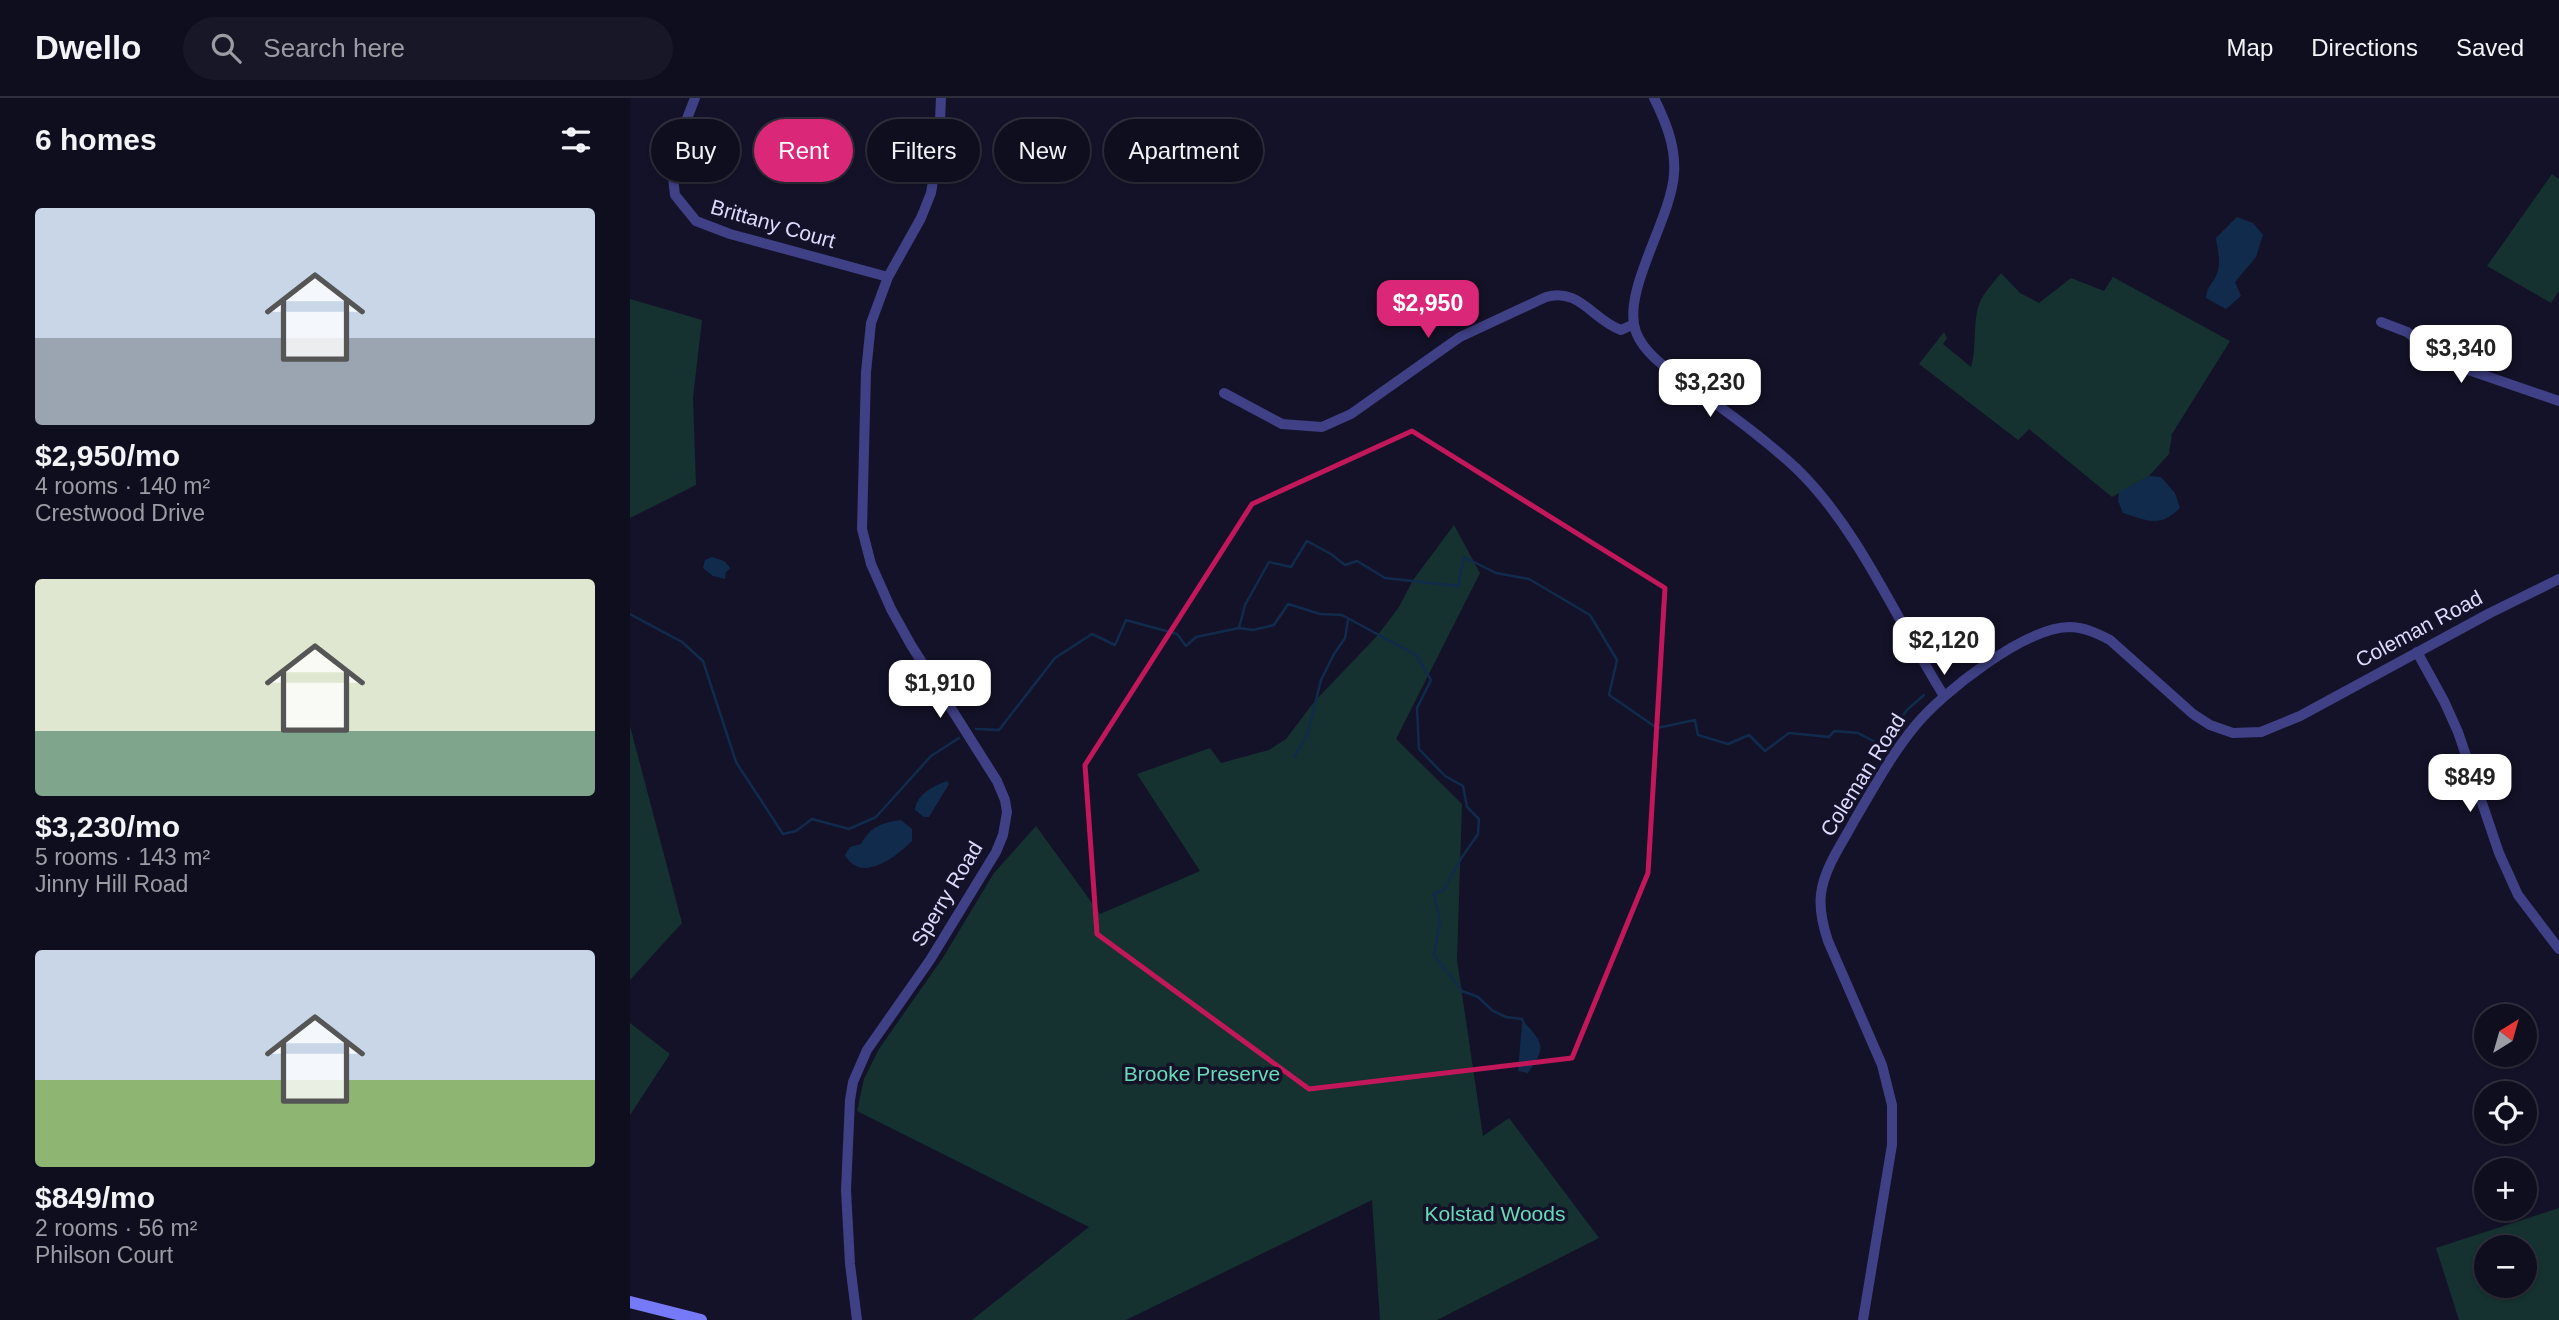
<!DOCTYPE html>
<html lang="en">
<head>
<meta charset="utf-8">
<style>
  body { margin:0; font-family:Helvetica,sans-serif; background:#181727; color:#f1f3f6; height:100vh; display:flex; flex-direction:column; font-size:26px; white-space:nowrap }
  * { box-sizing:border-box; margin:0 }
  p { font-size:23px; color:#9b9ca4 }
  .icon { flex:none; width:38px; height:38px; fill:none; stroke:currentColor; stroke-width:2; stroke-linecap:round; stroke-linejoin:round }
  .map { position:relative; flex:1; overflow:hidden }
  .drawer { display:flex; flex-direction:column; background:#0f0e1e; width:630px }
  .drawer>* { flex:none }
  .banner { position:absolute; left:21px; top:21px; width:665px; height:63px; display:flex; gap:14px }
  .needle { width:46px; rotate:37deg }
  .tools { position:absolute; left:1844px; top:906px; display:grid; gap:14px }
  .tools a { display:grid; place-items:center; width:63px; height:63px; border-radius:50%; background:#0f0e1e; box-shadow:0 2px 5px #0004,0 0 0 2px #2f2e3c; font-size:35px }
  .price { position:absolute; translate:-50% -60px; padding:0 16px; border-radius:14px; background:#fff; color:#222; font-size:23px; line-height:46px; filter:drop-shadow(0 2px 4px #0008) }
  .price::after { content:''; position:absolute; left:50%; top:42px; width:21px; height:16px; margin-left:-10px; background:inherit; clip-path:polygon(0 0,100% 0,50% 100%) }
  .price.current { background:#db2777; color:#fff }
  ul { padding:0; list-style:none }
  li { display:grid; align-content:center; gap:14px; height:371px; padding:0 35px }
  li span { display:grid; place-items:center; height:217px; border-radius:7px; color:#555 }
  li>.icon { margin-inline-start:auto }
  span .icon { width:126px; height:126px; fill:#fffc; stroke-width:1 }
  li b { font-size:30px }
  h2 { display:flex; justify-content:space-between; align-items:center; height:84px; padding:0 35px; font-size:30px }
  .tag { padding:0 24px; border-radius:32px; background:#0f0e1e; box-shadow:0 2px 5px #0004,0 0 0 2px #2f2e3c; font-size:24px; line-height:63px }
  .tag.current { background:#db2777; color:#fff }
  header { display:flex; align-items:center; gap:42px; box-sizing:border-box; height:98px; padding:0 35px; background:#0f0e1e; border-bottom:2px solid #2f2e3c }
  header strong { font-size:33px }
  nav { display:flex; gap:38px; margin-inline-start:auto; font-size:24px }
  .search { width:490px; height:63px; background:#181727; display:flex; align-items:center; gap:18px; box-sizing:border-box; padding:0 24px; border-radius:38px; color:#9b9ca4; font-size:26px }
  main { display:flex; flex:1; min-height:0 }
  .map>svg:first-child { display:block }
</style>
</head>
<body>
<header>
<strong>Dwello</strong>
<div class="search"><svg class="icon" aria-label="search" viewBox="0 0 24 24"><circle cx="10" cy="10" r="6"/><path d="M15 15l6 6"/></svg>Search here</div>
<nav><a>Map</a><a>Directions</a><a>Saved</a></nav>
</header>
<main>
<section class="drawer">
<h2>6 homes<svg class="icon" aria-label="filters" viewBox="0 0 24 24"><path d="M4 7h16M4 17h16"/><circle cx="9" cy="7" r="2"/><circle cx="15" cy="17" r="2"/></svg></h2>
<ul>
<li><span style="background:linear-gradient(#c9d6e8 60%,#9aa5b1 0)"><svg class="icon" aria-label="home" viewBox="0 0 24 24"><path d="M3 11l9-7 9 7M6 9v11h12V9"/></svg></span><div><b>$2,950/mo</b><p>4 rooms · 140 m²</p><p>Crestwood Drive</p></div></li>
<li><span style="background:linear-gradient(#dfe7d0 70%,#7fa58c 0)"><svg class="icon" aria-label="home" viewBox="0 0 24 24"><path d="M3 11l9-7 9 7M6 9v11h12V9"/></svg></span><div><b>$3,230/mo</b><p>5 rooms · 143 m²</p><p>Jinny Hill Road</p></div></li>
<li><span style="background:linear-gradient(#c9d6e8 60%,#8fb573 0)"><svg class="icon" aria-label="home" viewBox="0 0 24 24"><path d="M3 11l9-7 9 7M6 9v11h12V9"/></svg></span><div><b>$849/mo</b><p>2 rooms · 56 m²</p><p>Philson Court</p></div></li>
</ul>
</section>
<div class="map">
<svg width="1929" height="1222" viewBox="0 0 1929 1222">
  <rect width="100%" height="100%" fill="#141228"/>
  <!-- green -->
  <path fill="#153230" fill-rule="evenodd" d="M1922 76 1929 81V193L1921 205 1857 168Z
    M1371 175 1390 195 1409 205 1441 180 1474 193 1483 179 1600 243 1542 336 1539 356 1519 378 1482 399 1399 331 1388 342 1289 266 1314 234 1317 240 1313 246 1341 269C1348 247 1341 216 1353 198 1358 190 1365 183 1371 175Z
    M0 201 72 222 63 300 66 387 0 420Z
    M824 427 850 475 766 641 832 706 827 862 853 1038 879 1020 969 1140 807 1222H750L742 1102 496 1222H342L459 1129 227 1013 234 981 249 951 314 858 364 775 406 728 470 816 570 773 507 676 580 650 591 665 639 652 656 641 684 604 747 538 769 509 783 482Z
    M0 628 52 825 0 882Z
    M0 925 40 956 0 1017Z
    M1929 1110V1222H1829L1806 1150ZM1857 1150H1895V1188H1857Z"/>
  <!-- water -->
  <path fill="#112b4c" d="M1607 119 1623 125 1633 137 1626 159 1605 184 1611 198 1596 211 1576 200C1577 190 1580 188 1585 180 1592 168 1588 153 1586 140Z
    M1519 378 1531 379 1545 395 1550 410C1530 430 1518 423 1493 415L1488 403 1489 394Z
    M82 459C90 462 97 462 100 471L96 474 95 481 83 478 73 470 75 462Z
    M317 683 319 686 299 719H294L285 712C287 696 303 688 317 683Z
    M271 722 282 731V743C266 759 231 786 215 757L220 749 231 746C240 729 253 724 271 722Z
    M895 925C915 947 915 950 898 975L888 973 892 926Z"/>
  <g fill="none" stroke-linecap="round" stroke-linejoin="round">
    <!-- stream -->
    <path stroke="#112b4c" stroke-width="2.5" d="M0 516 52 544 73 563 106 664 153 736 166 733 182 721 219 731 246 719 301 658 329 640
      M609 530 623 532 644 527 658 506 690 516 712 517 786 557 801 582 787 610 789 651 815 678 833 688 837 709 849 721 848 736 832 759 814 792 804 796 810 824 804 857 832 893 848 899 863 913 876 919 892 921 894 926
      M346 631 369 632 425 560 462 536 485 547 496 522 547 536 556 548 566 539 609 530 615 507 639 464 661 469 677 443 701 456 715 467 727 463 755 480 828 488 834 459 866 475 899 481 960 517 987 562 979 597 1027 630 1065 622 1068 637 1098 646 1119 637 1135 653 1159 635 1199 639 1204 633 1228 635 1251 647 1277 612 1294 597
      M664 659 677 638 691 582 704 556 715 540 718 522"/>
    <!-- street -->
    <path stroke="#3f4085" stroke-width="10" d="M65 0 41 62 45 97 66 123 100 136 258 179
      M1024 0C1036 24 1046 49 1044 76 1041 122 991 194 1006 234 1016 261 1050 278 1071 295 1104 319 1137 343 1167 371 1229 431 1268 525 1314 598
      M1751 224 1777 234 1818 265 1929 303
      M594 295 652 326 692 329 721 316 830 239 916 199C949 189 963 222 991 232L1004 226
      M1787 554 1814 603 1828 634 1869 755 1888 797 1929 851
      M227 1222 220 1166 216 1092 220 1002 223 984 237 952 300 862 366 754 373 737 377 714 375 702 367 683 281 547 261 511 241 466 232 431 236 274 241 225 258 179 291 120 301 95 309 46 311 0
      M1233 1222 1262 1047V1007L1252 967 1198 843C1193 828 1189 812 1191 796 1194 770 1212 746 1224 723 1243 691 1261 657 1285 628 1313 594 1394 530 1439 529 1454 529 1467 535 1480 542L1563 616 1580 627 1603 635 1631 634 1670 618 1860 515 1929 481"/>
    <!-- secondary -->
    <path stroke="#767af9" stroke-width="12" d="M0 1204 71 1222"/>
  </g>
  <!-- marked area -->
  <path fill="none" stroke="#c2185b" stroke-width="5" stroke-linejoin="round" d="M782 333 1035 490 1018 775 942 960 679 991 467 836 455 667 622 406Z"/>
  <g text-anchor="middle" stroke-width="7" stroke-linejoin="round" paint-order="stroke">
    <!-- street labels -->
    <g font-size="21" fill="#dddbfd" stroke="#141228">
      <text transform="translate(143 126) rotate(16)" y="7">Brittany Court</text>
      <text transform="translate(1789 531) rotate(-28)" y="7">Coleman Road</text>
      <text transform="translate(1233 677) rotate(-58)" y="7">Coleman Road</text>
      <text transform="translate(317 796) rotate(-59)" y="7">Sperry Road</text>
    </g>
    <!-- park labels -->
    <g font-size="21" fill="#69dbb9" stroke="#141228">
      <text x="572" y="983">Brooke Preserve</text>
      <text x="865" y="1123">Kolstad Woods</text>
    </g>
  </g>
</svg>
<div class="tools">
<a><svg class="needle" viewBox="-14 -14 28 28"><path d="M0-13l5 13h-10z" fill="#e53935"/><path d="M0 13l5-13h-10z" fill="#9b9ca4"/></svg></a>
<a><svg class="icon" aria-label="locate" viewBox="0 0 24 24"><circle cx="12" cy="12" r="6"/><path d="M12 2v4M12 18v4M2 12h4M18 12h4"/></svg></a>
<a>+</a>
<a>−</a>
</div>
<b class="price current" style="left:798px;top:242px">$2,950</b>
<b class="price" style="left:1831px;top:287px">$3,340</b>
<b class="price" style="left:1080px;top:321px">$3,230</b>
<b class="price" style="left:1314px;top:579px">$2,120</b>
<b class="price" style="left:310px;top:622px">$1,910</b>
<b class="price" style="left:1840px;top:716px">$849</b>
<div class="banner">
<a class="tag">Buy</a>
<a class="tag current">Rent</a>
<a class="tag">Filters</a>
<a class="tag">New</a>
<a class="tag">Apartment</a>
</div>
</div>
</main>
</body>
</html>
